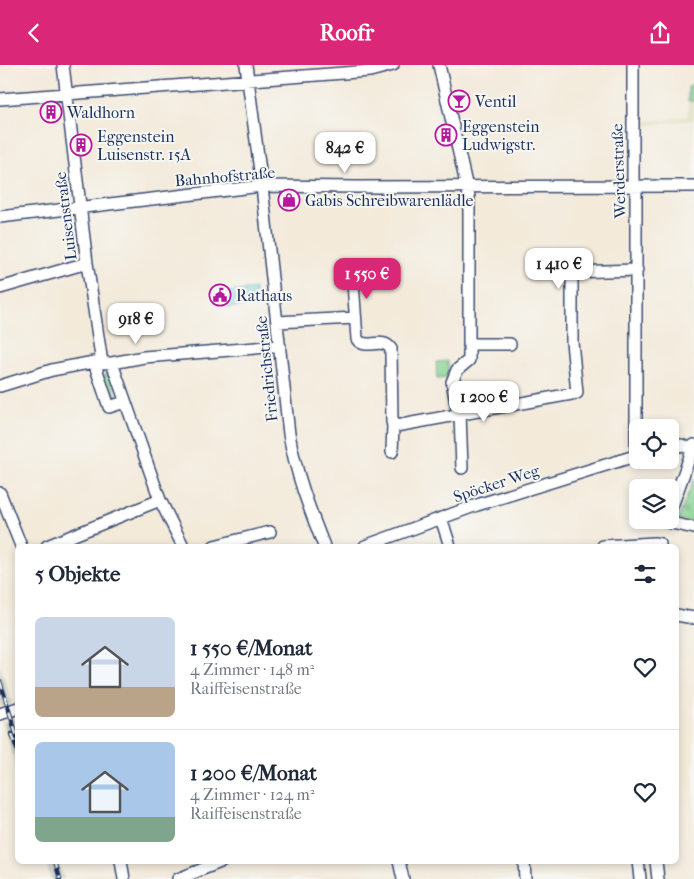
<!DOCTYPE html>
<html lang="de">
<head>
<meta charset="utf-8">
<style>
  body { margin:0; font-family:"IM FELL French Canon",serif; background:#f2f2f3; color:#1f2937; height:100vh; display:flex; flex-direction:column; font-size:19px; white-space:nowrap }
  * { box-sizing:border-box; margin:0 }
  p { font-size:16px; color:#747a83 }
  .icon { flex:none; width:28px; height:28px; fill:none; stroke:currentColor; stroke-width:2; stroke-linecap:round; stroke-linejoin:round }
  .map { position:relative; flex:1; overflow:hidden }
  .sheet { position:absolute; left:15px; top:479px; width:664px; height:320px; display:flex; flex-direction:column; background:#fff; border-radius:8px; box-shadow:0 2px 8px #0003 }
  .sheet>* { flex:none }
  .tools { position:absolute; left:629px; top:354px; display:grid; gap:10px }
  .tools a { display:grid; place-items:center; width:50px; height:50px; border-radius:8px; background:#fff; box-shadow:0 2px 8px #0003; font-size:25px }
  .price { position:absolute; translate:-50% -42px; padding:0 11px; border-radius:10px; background:#fff; color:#222; font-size:16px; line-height:32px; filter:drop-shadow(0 1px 2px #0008) }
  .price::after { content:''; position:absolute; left:50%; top:30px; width:15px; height:11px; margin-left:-8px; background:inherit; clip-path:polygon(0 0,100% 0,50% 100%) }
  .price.current { background:#db2777; color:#fff }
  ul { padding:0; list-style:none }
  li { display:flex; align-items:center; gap:15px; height:125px; padding:0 20px }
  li+li { border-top:1px solid #e0e1e3 }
  li span { display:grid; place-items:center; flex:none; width:140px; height:100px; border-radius:8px; color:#555 }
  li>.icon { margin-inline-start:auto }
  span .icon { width:60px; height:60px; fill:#fffc; stroke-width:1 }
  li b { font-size:21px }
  h2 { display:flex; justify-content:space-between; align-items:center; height:60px; padding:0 20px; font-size:21px }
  header { display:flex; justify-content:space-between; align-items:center; height:65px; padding:0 20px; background:#db2777; color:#fff; font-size:22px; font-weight:800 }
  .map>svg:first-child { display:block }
</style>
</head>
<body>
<header><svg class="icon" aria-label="back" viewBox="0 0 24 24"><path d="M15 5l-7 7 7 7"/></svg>Roofr<svg class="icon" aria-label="share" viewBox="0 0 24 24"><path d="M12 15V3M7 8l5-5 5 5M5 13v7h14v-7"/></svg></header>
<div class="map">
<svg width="694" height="814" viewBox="0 0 694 814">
  <defs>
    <pattern id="grass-tufts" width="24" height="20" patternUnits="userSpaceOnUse" patternTransform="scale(1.25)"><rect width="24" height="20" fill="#86d392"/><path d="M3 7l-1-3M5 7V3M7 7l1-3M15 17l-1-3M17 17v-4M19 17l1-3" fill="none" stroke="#73b580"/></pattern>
    <pattern id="cemetery-stones" width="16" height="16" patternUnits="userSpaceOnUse" patternTransform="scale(1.25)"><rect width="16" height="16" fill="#86d392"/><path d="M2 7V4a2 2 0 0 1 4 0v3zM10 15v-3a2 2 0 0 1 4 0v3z" fill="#73b580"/></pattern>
    <pattern id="water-ripples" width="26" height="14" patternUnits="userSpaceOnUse" patternTransform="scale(1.25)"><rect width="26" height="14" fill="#52bfcc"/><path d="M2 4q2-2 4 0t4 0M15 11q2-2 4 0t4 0" fill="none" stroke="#439ca9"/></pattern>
  </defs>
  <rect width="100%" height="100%" fill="#f6f6f2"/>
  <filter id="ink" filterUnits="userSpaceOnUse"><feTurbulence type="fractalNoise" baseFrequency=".02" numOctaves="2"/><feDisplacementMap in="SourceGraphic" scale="10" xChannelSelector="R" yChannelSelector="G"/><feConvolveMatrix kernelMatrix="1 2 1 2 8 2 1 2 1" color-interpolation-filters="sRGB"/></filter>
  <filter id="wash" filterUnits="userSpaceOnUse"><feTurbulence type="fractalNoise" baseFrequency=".0096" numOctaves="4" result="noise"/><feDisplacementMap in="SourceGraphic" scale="20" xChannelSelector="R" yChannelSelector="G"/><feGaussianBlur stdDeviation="1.12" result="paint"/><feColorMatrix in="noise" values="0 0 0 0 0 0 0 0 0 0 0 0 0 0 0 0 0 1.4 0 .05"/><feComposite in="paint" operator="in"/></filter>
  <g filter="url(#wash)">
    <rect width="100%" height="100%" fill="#f3eada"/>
    <!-- built -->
    <path fill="#dcdebc" d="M694 20V55L642 61V57L688 51V22Z"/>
    <!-- industrial -->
    <path fill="#c2c6b9" d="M0 600 12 639 0 642Z
      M15 653 18 660 17 704 3 657Z
      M45 796H58L64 814H51Z"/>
    <!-- grass -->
    <path fill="url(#grass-tufts)" stroke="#508178" d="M694 20V36H688V22Z
      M448 296 449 313 437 314 436 297Z
      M106 309 111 311 118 335 112 339 103 311Z"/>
    <!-- cemetery -->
    <path fill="url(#cemetery-stones)" stroke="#508178" d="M694 414V458L678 454Z"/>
    <!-- water -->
    <path fill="url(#water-ripples)" stroke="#367795" d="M255 224 257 240 228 243 227 236 230 235V233H227L226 227Z"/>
  </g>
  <g filter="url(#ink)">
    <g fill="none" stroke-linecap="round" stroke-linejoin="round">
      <!-- minor casing -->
      <g stroke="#3b4b71" stroke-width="14">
        <path id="minor" d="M63 0 87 198 102 298
          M246 0 262 121 289 369C296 409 309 443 324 481
          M439 0 469 132V295L457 305 452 317 458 349
          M633 0V114L636 127V391
          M0 34 370 6 393 0
          M0 152 262 121 357 122 694 121
          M353 218 357 274C365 286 383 271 391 284L392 357 393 360 392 387
          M0 223 87 198
          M277 257 355 253
          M470 279H510
          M94 297 109 342 125 337
          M112 298 160 435 183 481
          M0 321 52 305 94 297 112 298 144 292 280 281
          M460 349 462 403
          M393 360 396 361 577 328 572 277V207L637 205
          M670 382 681 380 692 384
          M0 428 21 481
          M670 447 694 380
          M441 453 450 481
          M667 457 694 463
          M47 481 160 435
          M214 481 270 467
          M365 481 477 440 638 390
          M603 481 654 478 660 479
          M676 550 694 553
          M0 649 18 643
          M121 796 124 814
          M399 796 403 814
          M524 796 525 814
          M638 796 640 814
          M656 796 658 814
          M178 814 223 796"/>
      </g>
      <!-- minor -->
      <use href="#minor" stroke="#fff" stroke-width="11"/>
      <!-- rail casing -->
      <g stroke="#1b2f5e" stroke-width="4.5">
        <path id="rail" d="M0 616 18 675
          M12 669 18 687
          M55 796 60 814"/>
      </g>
      <!-- rail -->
      <use href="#rail" stroke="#f6f6f2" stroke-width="2.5" stroke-dasharray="8" stroke-linecap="butt"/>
    </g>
  </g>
  <!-- icons -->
  <defs>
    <g id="bar-ring" transform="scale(1.125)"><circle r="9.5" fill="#f6f6f2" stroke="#b5179e" stroke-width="1.5"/><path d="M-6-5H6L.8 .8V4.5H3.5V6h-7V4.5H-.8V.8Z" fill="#b5179e"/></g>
    <g id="building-ring" transform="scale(1.125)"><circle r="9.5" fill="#f6f6f2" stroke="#b5179e" stroke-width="1.5"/><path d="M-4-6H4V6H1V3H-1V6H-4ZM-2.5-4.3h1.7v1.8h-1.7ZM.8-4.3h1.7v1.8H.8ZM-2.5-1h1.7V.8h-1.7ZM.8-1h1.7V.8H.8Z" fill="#b5179e"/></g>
    <g id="shop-ring" transform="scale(1.125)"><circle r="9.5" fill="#f6f6f2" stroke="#b5179e" stroke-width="1.5"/><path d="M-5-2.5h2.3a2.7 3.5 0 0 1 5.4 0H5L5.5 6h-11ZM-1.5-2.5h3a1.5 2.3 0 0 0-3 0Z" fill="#b5179e"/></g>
    <g id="civic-ring" transform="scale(1.125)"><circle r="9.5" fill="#f6f6f2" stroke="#b5179e" stroke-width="1.5"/><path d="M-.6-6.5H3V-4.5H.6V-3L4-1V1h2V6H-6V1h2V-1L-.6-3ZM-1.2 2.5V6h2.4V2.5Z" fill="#b5179e"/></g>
  </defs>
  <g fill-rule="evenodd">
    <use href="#bar-ring" x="459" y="36"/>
    <use href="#building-ring" x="51" y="47"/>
    <use href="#building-ring" x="446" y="70"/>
    <use href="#building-ring" x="81" y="80"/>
    <use href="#shop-ring" x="289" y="135"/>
    <use href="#civic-ring" x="220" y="230"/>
  </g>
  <g text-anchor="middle" stroke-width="4" stroke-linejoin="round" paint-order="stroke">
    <!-- poi labels -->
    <g font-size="16" fill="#1b2f5e" stroke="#f6f6f2" text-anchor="start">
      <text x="475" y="42">Ventil</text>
      <text x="67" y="53">Waldhorn</text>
      <text x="462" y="67">Eggenstein<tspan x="462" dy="18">Ludwigstr.</tspan></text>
      <text x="97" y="77">Eggenstein<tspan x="97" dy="18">Luisenstr. 15A</tspan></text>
      <text x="305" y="141">Gabis Schreibwarenlädle</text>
      <text x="236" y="236">Rathaus</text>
    </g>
    <!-- street labels -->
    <g font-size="16" fill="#1b2f5e" stroke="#f6f6f2">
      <text transform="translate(618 106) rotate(-92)" y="6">Werderstraße</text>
      <text transform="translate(225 111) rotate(-5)" y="6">Bahnhofstraße</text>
      <text transform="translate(65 151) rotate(-97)" y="6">Luisenstraße</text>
      <text transform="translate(266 304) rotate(-96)" y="6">Friedrichstraße</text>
      <text transform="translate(496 418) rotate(-18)" y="6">Spöcker Weg</text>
    </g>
  </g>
</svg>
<div class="tools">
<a><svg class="icon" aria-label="locate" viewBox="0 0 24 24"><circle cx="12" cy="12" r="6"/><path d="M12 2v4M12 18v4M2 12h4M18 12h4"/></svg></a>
<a><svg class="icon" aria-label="layers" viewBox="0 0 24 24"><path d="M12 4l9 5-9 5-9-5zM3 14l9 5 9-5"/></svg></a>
</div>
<b class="price" style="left:345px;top:109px">842 €</b>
<b class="price" style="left:559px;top:225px">1 410 €</b>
<b class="price current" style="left:367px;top:235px">1 550 €</b>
<b class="price" style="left:136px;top:280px">918 €</b>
<b class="price" style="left:484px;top:358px">1 200 €</b>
<section class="sheet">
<h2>5 Objekte<svg class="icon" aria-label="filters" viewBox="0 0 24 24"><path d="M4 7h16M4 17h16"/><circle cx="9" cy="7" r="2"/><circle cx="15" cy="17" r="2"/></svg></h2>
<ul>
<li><span style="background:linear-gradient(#c9d6e8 70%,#b9a48a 0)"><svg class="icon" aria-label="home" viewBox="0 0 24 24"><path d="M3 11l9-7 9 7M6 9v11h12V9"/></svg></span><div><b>1 550 €/Monat</b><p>4 Zimmer · 148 m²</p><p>Raiffeisenstraße</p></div><svg class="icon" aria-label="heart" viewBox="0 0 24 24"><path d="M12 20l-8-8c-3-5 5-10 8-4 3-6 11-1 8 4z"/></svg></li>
<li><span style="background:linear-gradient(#a9c7e8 75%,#7fa58c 0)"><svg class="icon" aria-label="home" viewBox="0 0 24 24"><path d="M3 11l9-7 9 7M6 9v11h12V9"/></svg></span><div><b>1 200 €/Monat</b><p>4 Zimmer · 124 m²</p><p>Raiffeisenstraße</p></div><svg class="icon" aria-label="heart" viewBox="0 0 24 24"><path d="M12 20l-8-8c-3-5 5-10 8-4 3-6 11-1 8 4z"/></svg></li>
</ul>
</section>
</div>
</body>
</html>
